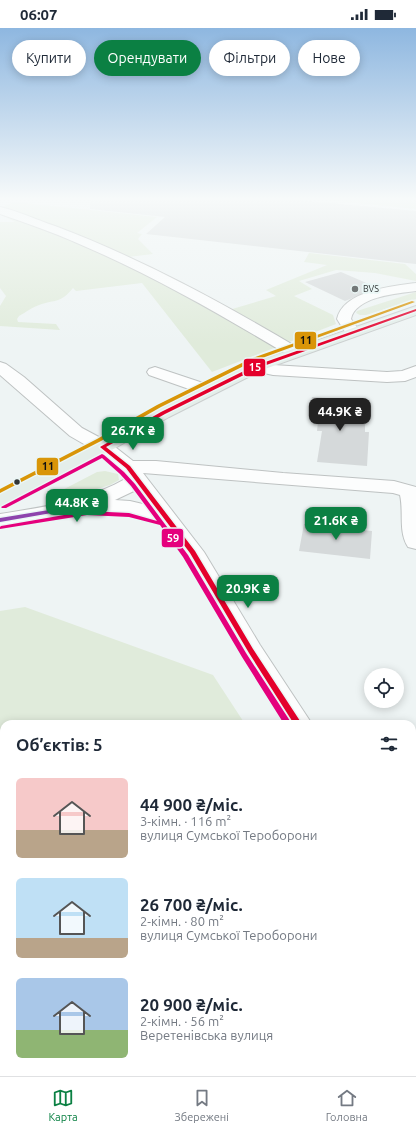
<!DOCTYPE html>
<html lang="uk">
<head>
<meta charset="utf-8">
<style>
  body { margin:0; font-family:Ubuntu,sans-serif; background:#f6f6f7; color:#1f2937; height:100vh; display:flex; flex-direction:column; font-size:15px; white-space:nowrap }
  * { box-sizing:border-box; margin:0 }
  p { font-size:13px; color:#747a83 }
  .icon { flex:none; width:22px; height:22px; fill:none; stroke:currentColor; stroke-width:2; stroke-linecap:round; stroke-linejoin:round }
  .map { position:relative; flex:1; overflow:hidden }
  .panel { position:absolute; left:0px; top:692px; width:416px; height:356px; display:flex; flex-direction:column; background:#fff; border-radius:12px 12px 0 0; box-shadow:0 2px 10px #0003 }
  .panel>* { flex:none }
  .top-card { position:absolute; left:12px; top:12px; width:392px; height:36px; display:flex; gap:8px }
  .tools { position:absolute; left:364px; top:640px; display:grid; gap:8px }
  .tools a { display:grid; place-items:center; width:40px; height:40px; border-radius:50%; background:#fff; box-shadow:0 2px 10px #0003; font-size:20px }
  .price { position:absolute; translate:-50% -34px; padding:0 9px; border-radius:8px; background:#0b8043; color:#fff; font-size:13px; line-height:26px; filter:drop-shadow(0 1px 2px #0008) }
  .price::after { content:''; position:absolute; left:50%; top:24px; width:12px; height:9px; margin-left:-6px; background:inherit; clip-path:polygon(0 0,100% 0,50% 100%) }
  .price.selected { background:#222; color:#fff }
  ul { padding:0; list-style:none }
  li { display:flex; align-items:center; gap:12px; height:100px; padding:0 16px }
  li span { display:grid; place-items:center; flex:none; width:112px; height:80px; border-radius:6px; color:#555 }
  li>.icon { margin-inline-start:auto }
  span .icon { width:48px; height:48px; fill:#fffc; stroke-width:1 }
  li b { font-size:17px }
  h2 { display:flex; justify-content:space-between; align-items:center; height:48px; padding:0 16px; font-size:17px }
  .tag { padding:0 14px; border-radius:18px; background:#fff; box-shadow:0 2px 10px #0003; font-size:14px; line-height:36px }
  .tag.selected { background:#0b8043; color:#fff }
  .status { display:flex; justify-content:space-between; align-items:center; height:28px; padding:0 20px; background:#fff; direction:ltr }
  .status svg { height:11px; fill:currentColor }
  .dock { display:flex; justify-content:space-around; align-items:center; height:56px; border-top:1px solid #e0e1e3; background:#fff; font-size:11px; color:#747a83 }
  .dock a { display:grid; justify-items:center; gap:2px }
  .dock .selected { color:#0b8043 }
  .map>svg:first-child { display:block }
</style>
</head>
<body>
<div class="status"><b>06:07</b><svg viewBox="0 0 49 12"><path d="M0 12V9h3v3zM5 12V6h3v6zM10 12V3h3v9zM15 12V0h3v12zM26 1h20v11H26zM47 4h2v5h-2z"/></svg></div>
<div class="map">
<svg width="416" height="1048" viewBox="0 0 416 1048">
  <rect width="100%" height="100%" fill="#eef4f4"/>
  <!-- green -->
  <path fill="#e0ebdb" d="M307 170H391L416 173V181Z
    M14 174 157 189 137 205 142 206 138 211 153 226 128 229 229 282 276 268 266 262 327 237 304 234 309 225 405 236 416 246V253L375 245 336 242 299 253 312 261 294 268 333 287 336 296 212 344 142 255 76 263 73 260C60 276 56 271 39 277 33 279 26 284 19 288L17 291 18 294 56 296 60 302 0 298V278L6 268 0 260V194H15L0 186V180Z
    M416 264V271L366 287H360L356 285 357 283Z
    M105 443 118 446 119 452 110 457 53 474 47 470 97 444Z
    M25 579 213 647 245 696H4V1044H412V959L416 965V1048H0V583Z"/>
  <!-- building -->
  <path fill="#d5d9da" d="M90 170H276L416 183V236L146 206 165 189 90 181Z
    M341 244 378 260 345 273 305 254Z
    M312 369 354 372 353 388H359V395L365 396V404H369L367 438 317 434 322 403H317L318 394H312L314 385H309Z
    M304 496 372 503 370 531 299 523Z"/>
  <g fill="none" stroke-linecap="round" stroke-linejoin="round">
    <!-- minor casing -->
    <g stroke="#bec2c2" stroke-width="2">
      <path id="minor" d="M0 179C18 183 37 192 55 198 140 230 221 274 300 321L302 324 300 327 294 329 288 327C220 286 150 246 77 215 52 204 26 195 0 186Z
        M416 255V263C398 265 355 269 351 291L360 304 357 307 352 309 347 307 337 291C343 263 392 258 416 255Z
        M0 334 6 336 24 349 82 400 110 415 133 433H156L283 445 394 453 416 459V521L408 519C398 504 404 484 400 467L393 465 143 445 204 524 260 617 312 696H284L242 629 183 526 159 493 130 485 87 482 55 489 0 498V486C45 479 87 473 127 450L121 443 96 423 70 408 0 347ZM136 462 147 477 130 473 115 472Z
        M256 334 273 337 387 344 402 343 416 338V349L405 353 387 354 273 347 250 342 248 339 250 336Z
        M155 339 212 358 214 362 212 366 206 367 149 347 147 344 149 341Z
        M4 804V832L0 833V805Z
        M412 863 416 864V900L412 899Z
        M132 1044H170V1048H132Z"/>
    </g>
    <!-- major casing -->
    <g stroke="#cbcfcf" stroke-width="2">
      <path id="major" d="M416 278V287L262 342 169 389 110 423 7 476 0 478V464L96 415 157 381 250 336Z"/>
    </g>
    <!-- minor -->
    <use href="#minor" fill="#fcfdfd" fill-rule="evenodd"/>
    <!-- major -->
    <use href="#major" fill="#e4eeea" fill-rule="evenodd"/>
    <!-- bus-1 casing -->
    <g stroke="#ebf7f6" stroke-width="3">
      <path id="bus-1" d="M416 281V283L258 340 165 386 106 419 130 438 195 523 253 621 302 696H294L249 625 190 525 126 440 100 419 161 384 254 338Z"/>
    </g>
    <!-- bus-2 casing -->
    <g stroke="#ebf7f6" stroke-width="3">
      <path id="bus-2" d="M102 426 104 427 124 444 135 456 188 527 246 625 292 696H284L242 629 183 529 160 497 129 489 87 487 0 501V499L1 498 87 483 129 485 157 493 131 458 120 446 102 430 6 480H2L1 479Z"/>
    </g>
    <!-- bus-3 casing -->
    <g stroke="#ebf7f6" stroke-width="3">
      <path id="bus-3" d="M412 273 415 274 254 333 161 379 101 413 0 465V461L97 411 157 377 250 331Z"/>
    </g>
    <!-- bus-4 casing -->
    <g stroke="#ebf7f6" stroke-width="3">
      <path id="bus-4" d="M61 480 64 482 63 483 0 494V490Z"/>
    </g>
    <!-- bus-1 -->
    <use href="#bus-1" fill="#e4002b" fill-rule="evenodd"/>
    <!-- bus-2 -->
    <use href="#bus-2" fill="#e5007d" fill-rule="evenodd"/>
    <!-- bus-3 -->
    <use href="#bus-3" fill="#d99508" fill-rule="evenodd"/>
    <!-- bus-4 -->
    <use href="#bus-4" fill="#8e44ad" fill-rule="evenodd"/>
  </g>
  <!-- sky -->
  <linearGradient id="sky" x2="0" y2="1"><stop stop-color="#8eb7e0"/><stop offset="0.54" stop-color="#f7fafa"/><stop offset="1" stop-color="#f7fafa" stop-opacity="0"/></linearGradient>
  <rect width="416" height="316" fill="url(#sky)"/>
  <!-- markers -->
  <circle fill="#737878" stroke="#ebf7f6" stroke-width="1.5" cx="355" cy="261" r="4"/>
  <circle fill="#313636" stroke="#ebf7f6" stroke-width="1.5" cx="17" cy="454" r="3.5"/>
  <g text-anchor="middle" stroke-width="4" stroke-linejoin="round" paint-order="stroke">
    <!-- far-poi labels -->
    <g font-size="9" fill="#313636" stroke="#ebf7f6" text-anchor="start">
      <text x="363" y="264">BVS</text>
    </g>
  </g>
  <g stroke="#ebf7f6" stroke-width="1.5">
    <rect x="294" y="303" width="23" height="19" rx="4" fill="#d99508"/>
    <rect x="243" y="330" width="23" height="19" rx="4" fill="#e4002b"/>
    <rect x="36" y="429" width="23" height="19" rx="4" fill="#d99508"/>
    <rect x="161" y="500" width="23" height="20" rx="4" fill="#e5007d"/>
  </g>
  <g font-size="11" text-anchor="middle" font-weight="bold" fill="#fff">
    <text x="255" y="343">15</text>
    <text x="173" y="514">59</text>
  </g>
  <g font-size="11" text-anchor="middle" font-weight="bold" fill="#111">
    <text x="306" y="316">11</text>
    <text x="48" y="442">11</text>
  </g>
</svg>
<div class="tools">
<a><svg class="icon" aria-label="locate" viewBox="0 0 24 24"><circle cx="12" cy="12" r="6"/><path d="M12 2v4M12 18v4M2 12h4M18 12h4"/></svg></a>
</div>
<b class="price selected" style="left:340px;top:404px">44.9K ₴</b>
<b class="price" style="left:133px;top:423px">26.7K ₴</b>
<b class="price" style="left:77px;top:495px">44.8K ₴</b>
<b class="price" style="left:336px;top:513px">21.6K ₴</b>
<b class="price" style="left:248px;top:581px">20.9K ₴</b>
<div class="top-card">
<a class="tag">Купити</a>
<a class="tag selected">Орендувати</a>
<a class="tag">Фільтри</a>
<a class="tag">Нове</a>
</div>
<section class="panel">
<h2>Об’єктів: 5<svg class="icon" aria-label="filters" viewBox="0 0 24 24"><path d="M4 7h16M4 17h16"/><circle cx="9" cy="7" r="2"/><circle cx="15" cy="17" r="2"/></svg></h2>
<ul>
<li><span style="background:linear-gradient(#f6c9c9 65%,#b9a48a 0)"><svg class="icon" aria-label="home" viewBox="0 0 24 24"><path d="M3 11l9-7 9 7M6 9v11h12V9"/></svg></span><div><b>44 900 ₴/міс.</b><p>3-кімн. · 116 m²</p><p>вулиця Сумської Тероборони</p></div></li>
<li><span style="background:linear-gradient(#bfe0f5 75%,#b9a48a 0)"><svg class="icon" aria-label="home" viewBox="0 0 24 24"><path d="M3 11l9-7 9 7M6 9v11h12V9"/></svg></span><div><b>26 700 ₴/міс.</b><p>2-кімн. · 80 m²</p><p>вулиця Сумської Тероборони</p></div></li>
<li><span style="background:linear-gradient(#a9c7e8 65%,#8fb573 0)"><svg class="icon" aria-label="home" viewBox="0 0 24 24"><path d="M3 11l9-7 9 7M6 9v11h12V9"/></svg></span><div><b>20 900 ₴/міс.</b><p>2-кімн. · 56 m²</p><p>Веретенівська вулиця</p></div></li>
</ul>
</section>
</div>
<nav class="dock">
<a class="selected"><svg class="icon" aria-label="map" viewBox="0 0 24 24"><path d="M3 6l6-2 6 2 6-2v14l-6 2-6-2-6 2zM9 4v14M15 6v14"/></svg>Карта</a>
<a><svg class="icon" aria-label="saved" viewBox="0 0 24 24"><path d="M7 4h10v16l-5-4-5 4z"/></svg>Збережені</a>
<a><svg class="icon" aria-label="home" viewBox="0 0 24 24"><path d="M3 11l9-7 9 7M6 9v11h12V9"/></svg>Головна</a>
</nav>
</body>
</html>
